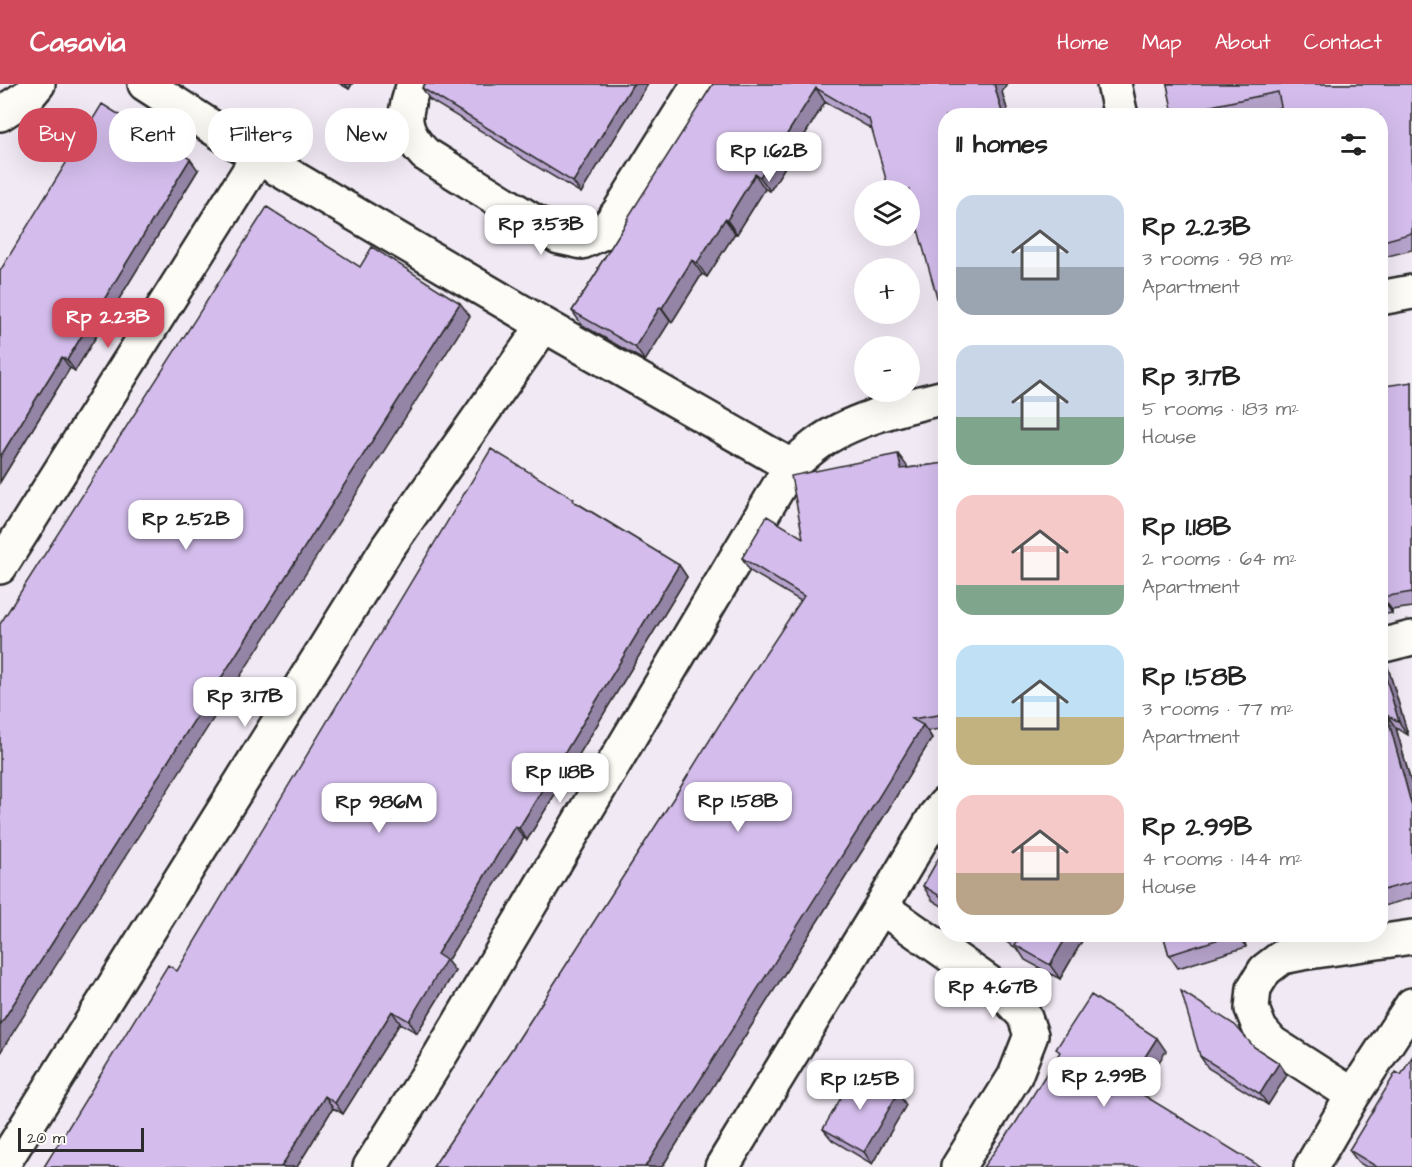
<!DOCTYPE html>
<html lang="en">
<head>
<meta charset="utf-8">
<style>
  body { margin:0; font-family:"Architects Daughter",sans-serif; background:#f6f6f6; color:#222; height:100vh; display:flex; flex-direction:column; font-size:22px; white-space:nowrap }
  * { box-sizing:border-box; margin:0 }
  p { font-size:20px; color:#767676 }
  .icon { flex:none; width:33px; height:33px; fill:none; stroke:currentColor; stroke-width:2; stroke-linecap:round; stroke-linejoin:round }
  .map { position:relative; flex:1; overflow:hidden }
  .panel { position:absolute; left:938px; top:24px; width:450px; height:834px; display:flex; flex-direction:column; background:#fff; border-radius:24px; box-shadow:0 6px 24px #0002 }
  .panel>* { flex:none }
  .hud { position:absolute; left:18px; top:24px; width:570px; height:54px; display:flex; gap:12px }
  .controls { position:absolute; left:854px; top:96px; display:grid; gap:12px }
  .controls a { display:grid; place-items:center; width:66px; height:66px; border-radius:50%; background:#fff; box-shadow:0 6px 24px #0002; font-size:30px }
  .scale { position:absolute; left:18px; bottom:15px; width:126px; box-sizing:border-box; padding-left:6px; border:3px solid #2b2b2b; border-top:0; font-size:16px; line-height:21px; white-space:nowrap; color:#2b2b2b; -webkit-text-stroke:4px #fdfcf7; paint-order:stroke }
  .price { position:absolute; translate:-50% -51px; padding:0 14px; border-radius:12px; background:#fff; color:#222; font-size:20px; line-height:39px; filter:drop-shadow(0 2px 3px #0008) }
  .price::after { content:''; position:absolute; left:50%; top:36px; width:18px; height:14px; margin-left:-9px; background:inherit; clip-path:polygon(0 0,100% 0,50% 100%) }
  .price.active { background:#d1495b; color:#fff }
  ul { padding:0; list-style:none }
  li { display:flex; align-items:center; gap:18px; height:150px; padding:0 18px }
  li span { display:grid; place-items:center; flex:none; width:168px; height:120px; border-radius:18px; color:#555 }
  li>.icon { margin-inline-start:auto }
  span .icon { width:72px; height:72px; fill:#fffc; stroke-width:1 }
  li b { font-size:26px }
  h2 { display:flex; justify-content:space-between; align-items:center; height:72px; padding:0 18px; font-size:26px }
  .chip { padding:0 21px; border-radius:24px; background:#fff; box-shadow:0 6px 24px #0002; font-size:21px; line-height:54px }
  .chip.active { background:#d1495b; color:#fff }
  header { display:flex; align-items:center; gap:36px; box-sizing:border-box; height:84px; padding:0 30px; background:#d1495b; color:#fff }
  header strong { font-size:28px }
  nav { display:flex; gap:33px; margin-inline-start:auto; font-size:21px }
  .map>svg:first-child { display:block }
</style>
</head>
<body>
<header>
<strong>Casavia</strong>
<nav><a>Home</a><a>Map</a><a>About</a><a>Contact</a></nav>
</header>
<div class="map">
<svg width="1412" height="1083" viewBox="0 0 1412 1083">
  <rect width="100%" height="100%" fill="#f1e9f4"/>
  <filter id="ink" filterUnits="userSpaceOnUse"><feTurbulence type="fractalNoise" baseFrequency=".0167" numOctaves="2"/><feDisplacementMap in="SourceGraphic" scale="12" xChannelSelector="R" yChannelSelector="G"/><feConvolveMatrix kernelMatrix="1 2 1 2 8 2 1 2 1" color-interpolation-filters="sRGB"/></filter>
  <g filter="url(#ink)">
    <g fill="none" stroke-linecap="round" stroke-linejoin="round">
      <!-- minor casing -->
      <g stroke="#2b2b2b" stroke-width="38">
        <path id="minor" d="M145 0 258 73 544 241 791 382
          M414 0C403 32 400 44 425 70L559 153 582 158 604 148 619 128 699 0
          M1114 0 1121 32
          M0 30 28 12 38 0
          M1380 214 1412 208
          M0 483 258 73
          M1380 562 1412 554
          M881 823 1001 907 1024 931 1031 951 1015 992 958 1083
          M1353 1011 1272 959 1260 945 1252 925 1254 904 1265 886 1282 873 1302 869 1412 853
          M1 1083 388 463 544 241
          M370 1083 441 970 791 382C799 375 807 368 816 361 850 335 904 323 945 313
          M722 1083 881 823 935 732 945 720
          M1311 1083 1353 1011 1412 921"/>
      </g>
      <!-- minor -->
      <use href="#minor" stroke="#fdfcf7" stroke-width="33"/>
    </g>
    <!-- wall -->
    <path fill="#b6a3cb" stroke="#2b2b2b" stroke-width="1.5" d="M340 0H352L349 5Z
      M425 0H648L581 109 514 69 511 65 430 16 422 4Z
      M713 0H1007L1002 8 1009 32H945L916 140 909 142V106L872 45 825 18 770 107 765 105 737 150 735 149 707 193 702 190 672 238 670 237 645 277 582 241 572 227 599 185 598 184Z
      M1167 0H1412V166L1380 174V32L1282 23 1242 32H1174Z
      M198 86 75 287 70 284 0 398V187Z
      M1412 298V523L1392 526V529L1380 531V305Z
      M945 379V644L928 647 932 654 881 737 662 1083H433L516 959 801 517 750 487 742 474 803 454 907 382V384Z
      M577 419 679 481 687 493 527 756 524 754 447 877 455 887 417 949 400 939 343 1030 333 1024 297 1083H44L177 887Z
      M1380 570 1387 580 1408 651 1396 644 1412 702V814L1380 823Z
      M945 763V824L932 816 923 802Z
      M993 850H1086L1060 895 1025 876 1018 865Z
      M1163 850H1243L1246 863 1178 884 1169 871Z
      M1254 963 1279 979 1287 991 1268 1021 1208 984 1200 972Z
      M1401 991 1412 1083H1366L1358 1078 1349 1066Z
      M898 1009 906 1021 872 1080 832 1056 823 1045Z"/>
    <!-- shaded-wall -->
    <path fill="#9484a5" stroke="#2b2b2b" stroke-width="1.5" d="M345 0H352L349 5Z
      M633 0H648L581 109 573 98Z
      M994 0H1007L1002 8 1009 32H1003Z
      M816 4 825 18 770 107 760 93Z
      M190 75 198 86 75 287 67 276Z
      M755 90 765 105 737 150 727 136Z
      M725 135 735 149 707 193 697 179Z
      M692 176 702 190 672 238 662 224Z
      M460 219 470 232 0 969V941Z
      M660 223 670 237 645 277 635 263Z
      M62 273 70 284 0 398V373Z
      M898 370 907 382 910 398 901 385Z
      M679 481 687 493 527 756 519 744Z
      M1382 513 1392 526V529L1383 516Z
      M1380 570 1387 580 1408 651 1399 638 1380 574Z
      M1387 631 1396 644 1412 702V723Z
      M923 641 932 654 881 737 662 1083H645Z
      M515 742 524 754 447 877 455 887 417 949 409 937 437 870Z
      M1068 850H1086L1060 895 1050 881Z
      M1238 850H1243L1246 863Z
      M392 927 400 939 343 1030 335 1019Z
      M1157 954 1166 967 1136 1014 1127 1001Z
      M1279 979 1287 991 1268 1021 1260 1010Z
      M898 1009 906 1021 872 1080 864 1068Z
      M325 1012 333 1024 297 1083H281Z"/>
    <!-- building -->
    <path fill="#d4bdec" stroke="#2b2b2b" stroke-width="1.5" d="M425 0H633L573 98 506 57 507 56 422 4Z
      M713 0H994L1003 32H945V242L912 124 909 125V106H889L869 35 816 4 760 93 755 90 727 136 725 135 697 179 692 176 662 224 660 223 635 263 572 227 599 185 598 184 628 136 627 135Z
      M1167 0H1412V149L1380 158V32H1283L1278 8 1173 30Z
      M102 20 190 75 67 276 62 273 0 373V187Z
      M267 123 360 183 372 163 460 219 0 941V540Z
      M1412 298V508L1382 513 1383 516H1380V305L1385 304V302Z
      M491 365 574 415 573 417 679 481 519 744 515 742 437 870 446 876 409 937 392 927 335 1019 325 1012 281 1083H44L168 881 177 887Z
      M898 370 901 385 945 379V630L912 635 923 641 872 724 645 1083H433L516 959 680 704 729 625 804 512 742 474 767 432 803 454 791 392Z
      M1380 574 1399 638 1387 631 1412 723V798L1380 807Z
      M945 763V815L923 802Z
      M1008 850H1068L1050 881 1015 861 1018 856Z
      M1163 850H1235L1169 871Z
      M1181 907 1235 941 1254 963 1279 979 1260 1010 1200 972Z
      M1091 911 1157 954 1127 1001 1261 1083H983L1015 1040 1060 968 1056 965Z
      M1412 973V1083H1377L1349 1066 1396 988 1401 991Z
      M857 986 898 1009 864 1068 823 1045Z"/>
  </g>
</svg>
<div class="controls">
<a><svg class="icon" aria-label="layers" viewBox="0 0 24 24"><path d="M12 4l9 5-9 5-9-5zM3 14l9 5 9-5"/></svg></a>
<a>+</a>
<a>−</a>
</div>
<div class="scale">20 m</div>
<b class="price" style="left:769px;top:99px">Rp 1.62B</b>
<b class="price" style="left:541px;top:172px">Rp 3.53B</b>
<b class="price active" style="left:108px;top:265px">Rp 2.23B</b>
<b class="price" style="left:186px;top:467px">Rp 2.52B</b>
<b class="price" style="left:245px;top:644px">Rp 3.17B</b>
<b class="price" style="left:560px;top:720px">Rp 1.18B</b>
<b class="price" style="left:738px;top:749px">Rp 1.58B</b>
<b class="price" style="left:379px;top:750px">Rp 986M</b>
<b class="price" style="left:993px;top:935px">Rp 4.67B</b>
<b class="price" style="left:1104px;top:1024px">Rp 2.99B</b>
<b class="price" style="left:860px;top:1027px">Rp 1.25B</b>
<div class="hud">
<a class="chip active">Buy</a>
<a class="chip">Rent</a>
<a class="chip">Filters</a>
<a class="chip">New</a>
</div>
<section class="panel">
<h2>11 homes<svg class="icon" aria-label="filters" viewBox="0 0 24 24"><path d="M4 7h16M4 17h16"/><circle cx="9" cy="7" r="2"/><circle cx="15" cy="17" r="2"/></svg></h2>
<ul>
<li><span style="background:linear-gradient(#c9d6e8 60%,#9aa5b1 0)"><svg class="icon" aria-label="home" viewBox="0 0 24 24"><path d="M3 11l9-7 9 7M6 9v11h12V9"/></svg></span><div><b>Rp 2.23B</b><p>3 rooms · 98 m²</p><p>Apartment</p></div></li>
<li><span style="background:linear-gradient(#c9d6e8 60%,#7fa58c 0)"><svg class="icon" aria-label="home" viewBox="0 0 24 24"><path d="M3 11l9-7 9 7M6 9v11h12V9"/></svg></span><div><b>Rp 3.17B</b><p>5 rooms · 183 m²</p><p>House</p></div></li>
<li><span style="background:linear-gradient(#f6c9c9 75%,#7fa58c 0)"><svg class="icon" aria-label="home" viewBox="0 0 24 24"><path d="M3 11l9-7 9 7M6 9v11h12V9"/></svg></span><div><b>Rp 1.18B</b><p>2 rooms · 64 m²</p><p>Apartment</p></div></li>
<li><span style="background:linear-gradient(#bfe0f5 60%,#c2b280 0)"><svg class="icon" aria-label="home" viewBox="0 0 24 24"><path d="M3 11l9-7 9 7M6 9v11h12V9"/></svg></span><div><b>Rp 1.58B</b><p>3 rooms · 77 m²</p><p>Apartment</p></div></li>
<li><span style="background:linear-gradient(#f6c9c9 65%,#b9a48a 0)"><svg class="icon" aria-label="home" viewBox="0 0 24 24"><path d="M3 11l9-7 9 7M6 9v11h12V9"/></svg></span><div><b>Rp 2.99B</b><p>4 rooms · 144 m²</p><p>House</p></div></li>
</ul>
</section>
</div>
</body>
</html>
